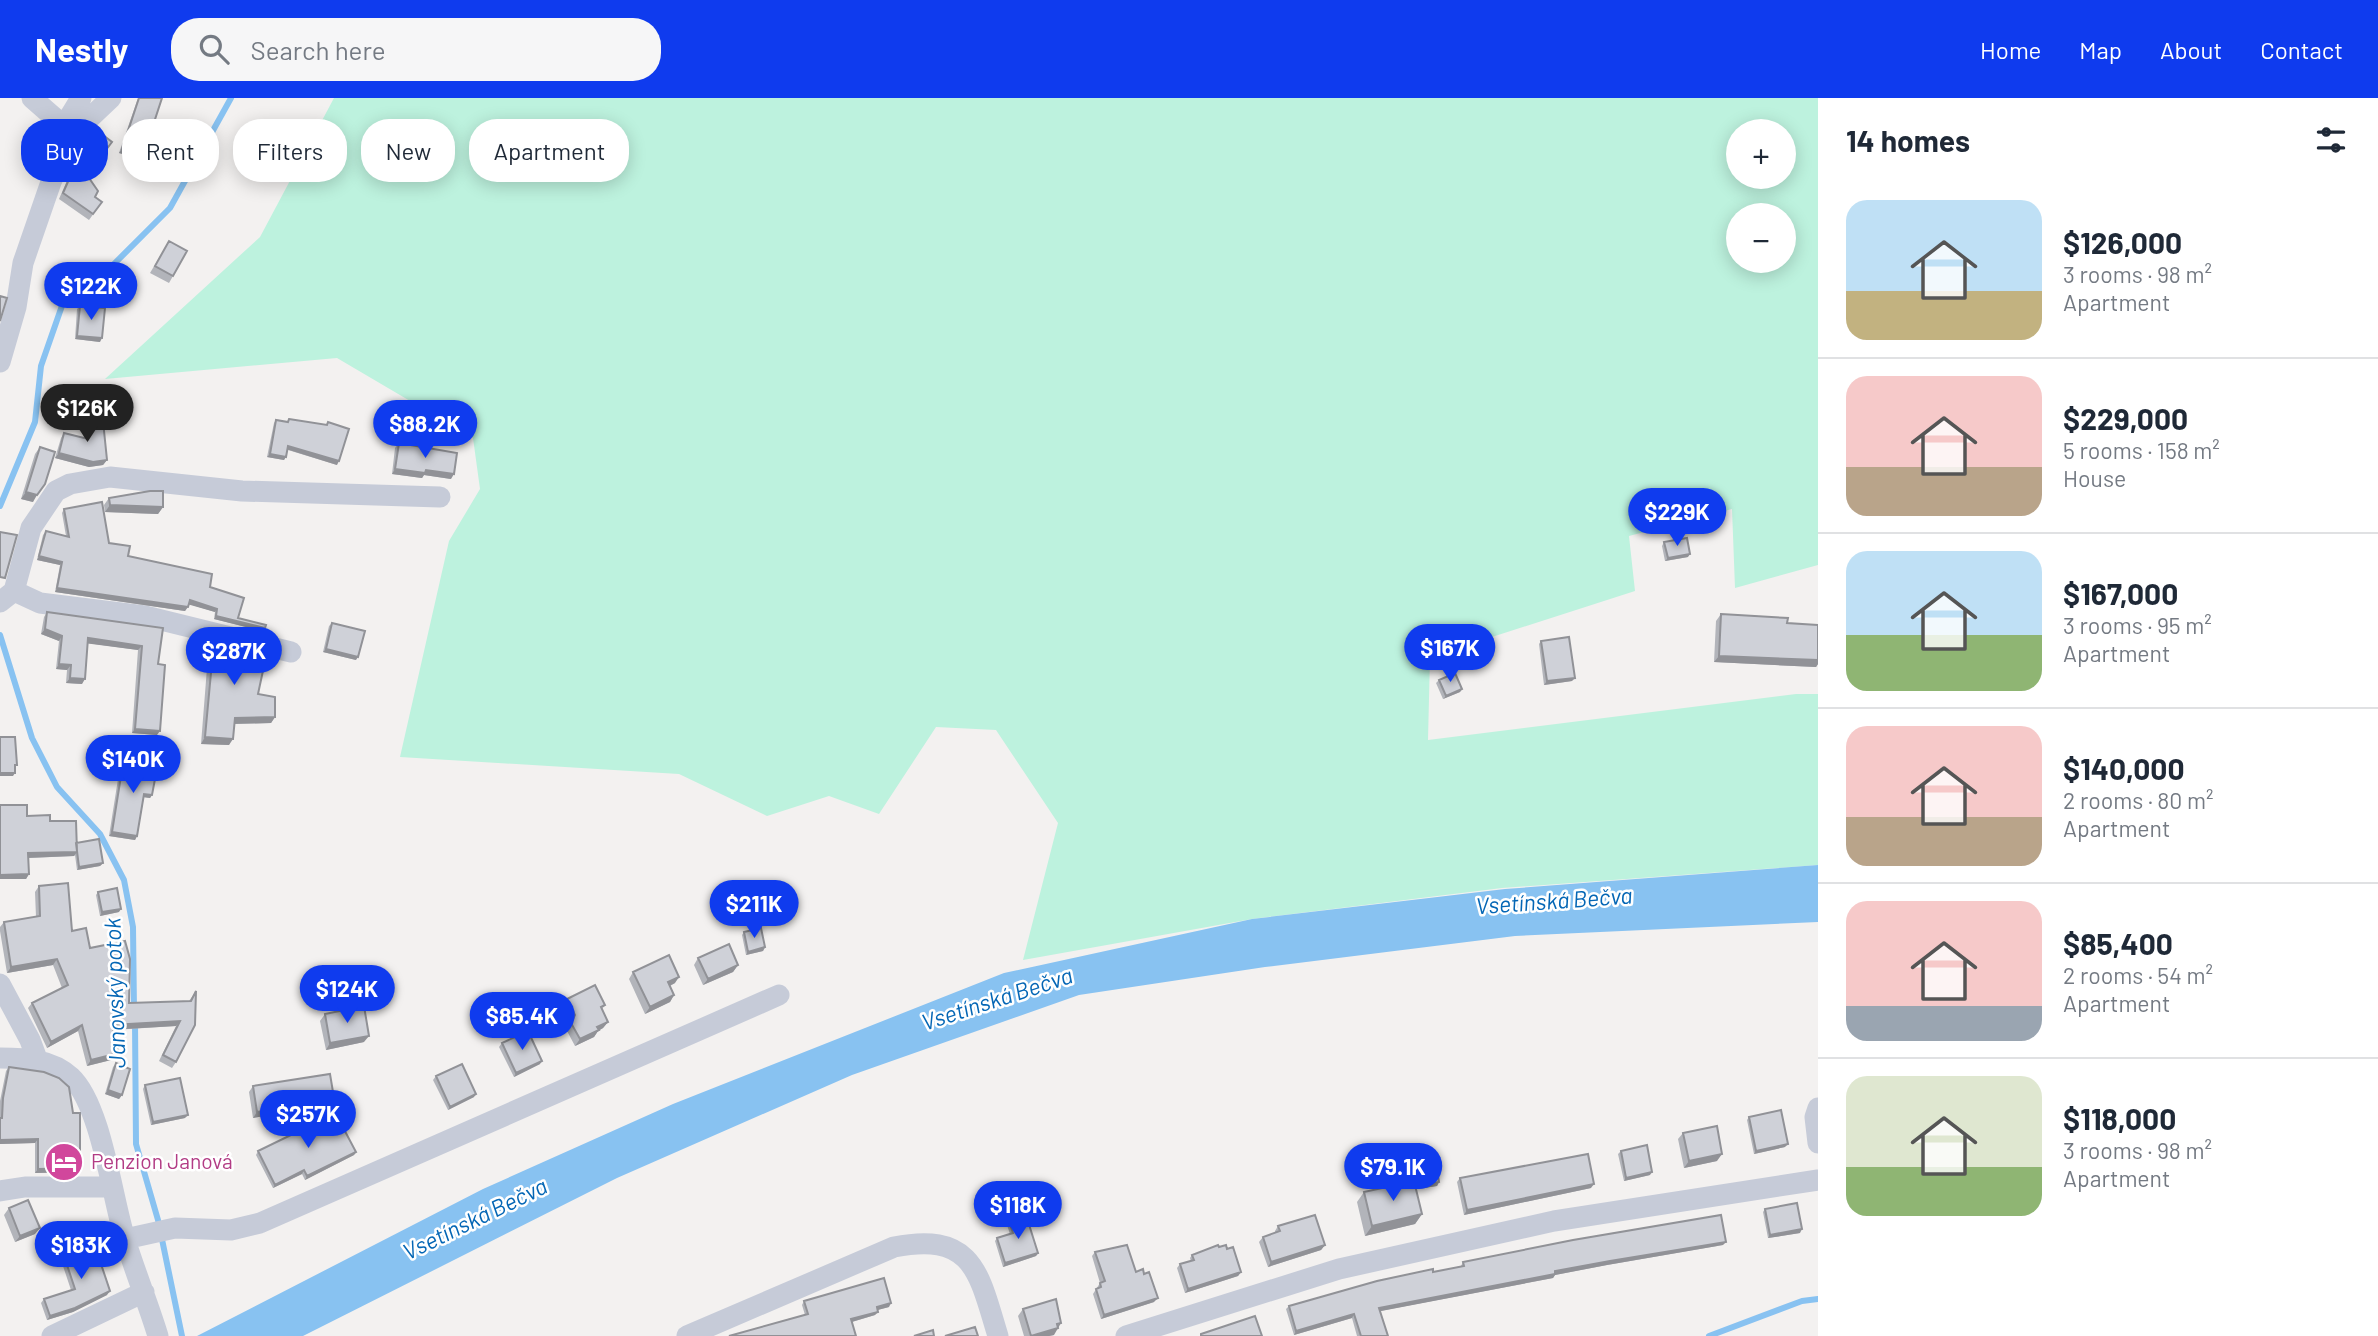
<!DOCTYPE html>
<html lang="en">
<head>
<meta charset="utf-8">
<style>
  body { margin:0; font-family:Barlow,sans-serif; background:#f6f6f7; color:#1f2937; height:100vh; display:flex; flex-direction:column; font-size:26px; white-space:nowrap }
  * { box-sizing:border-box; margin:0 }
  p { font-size:23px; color:#747a83 }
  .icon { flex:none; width:38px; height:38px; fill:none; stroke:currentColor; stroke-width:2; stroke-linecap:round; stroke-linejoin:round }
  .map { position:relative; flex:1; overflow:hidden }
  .panel { display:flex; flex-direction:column; background:#fff; width:560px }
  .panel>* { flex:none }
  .hud { position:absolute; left:21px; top:21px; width:665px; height:63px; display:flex; gap:14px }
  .fabs { position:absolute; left:1726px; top:21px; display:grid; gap:14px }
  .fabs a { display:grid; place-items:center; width:70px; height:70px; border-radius:50%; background:#fff; box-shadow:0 4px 18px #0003; font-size:35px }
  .price { position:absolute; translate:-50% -60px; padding:0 16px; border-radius:24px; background:#0f3bee; color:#fff; font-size:23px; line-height:46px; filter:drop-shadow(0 2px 4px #0008) }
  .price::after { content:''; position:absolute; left:50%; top:42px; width:21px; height:16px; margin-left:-10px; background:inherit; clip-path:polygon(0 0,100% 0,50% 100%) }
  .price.on { background:#222; color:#fff }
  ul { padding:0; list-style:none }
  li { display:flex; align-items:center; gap:21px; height:175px; padding:0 28px }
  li+li { border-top:2px solid #e0e1e3 }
  li span { display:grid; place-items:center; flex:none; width:196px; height:140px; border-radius:21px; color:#555 }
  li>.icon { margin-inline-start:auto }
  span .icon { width:84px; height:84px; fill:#fffc; stroke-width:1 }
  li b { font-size:30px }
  h2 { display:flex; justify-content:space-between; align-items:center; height:84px; padding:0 28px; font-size:30px }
  .chip { padding:0 24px; border-radius:28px; background:#fff; box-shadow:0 4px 18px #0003; font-size:24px; line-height:63px }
  .chip.on { background:#0f3bee; color:#fff }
  header { display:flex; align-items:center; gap:42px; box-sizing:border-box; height:98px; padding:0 35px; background:#0f3bee; color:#fff }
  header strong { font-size:33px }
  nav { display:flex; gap:38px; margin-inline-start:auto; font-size:24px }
  .search { width:490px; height:63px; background:#f6f6f7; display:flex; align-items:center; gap:18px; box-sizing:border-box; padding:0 24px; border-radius:28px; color:#747a83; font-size:26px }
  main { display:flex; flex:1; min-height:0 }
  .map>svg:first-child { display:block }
</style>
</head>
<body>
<header>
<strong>Nestly</strong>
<div class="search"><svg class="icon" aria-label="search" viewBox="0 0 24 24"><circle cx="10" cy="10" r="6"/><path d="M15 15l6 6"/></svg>Search here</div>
<nav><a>Home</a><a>Map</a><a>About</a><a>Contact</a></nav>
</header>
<main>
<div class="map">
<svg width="1818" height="1238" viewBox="0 0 1818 1238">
  <rect width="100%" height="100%" fill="#f3f1f0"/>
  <!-- green -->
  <path fill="#bdf2de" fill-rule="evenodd" d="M334 0H1818V467L1735 490 1732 411 1629 438 1635 493 1430 559 1428 642 1796 596H1818V767L1502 790 1252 821 1023 862 1058 725 996 632 936 629 879 716 829 698 767 718 679 676 400 659 449 443 480 391 473 340 337 260 105 281 260 139ZM1738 33H1783V79H1738ZM1738 117H1783V163H1738Z"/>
  <!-- water -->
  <path fill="#88c2f1" d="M1818 767V824L1515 838 1265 869 1079 897 852 977 617 1080 303 1238H197L483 1091 673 1006 1004 875 1252 821 1505 791Z"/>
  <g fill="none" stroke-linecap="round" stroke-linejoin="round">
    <!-- stream -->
    <path stroke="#88c2f1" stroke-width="6" d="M0 408 35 324 41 268 64 202 98 182 170 110 231 0
      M0 537 32 640 57 689 100 736 124 782 133 829 134 913
      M135 924 136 1046 158 1122 182 1238
      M1709 1238 1802 1203 1818 1201"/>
    <!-- minor -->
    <path stroke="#c6cbd8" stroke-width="21" d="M32 0 73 36
      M64 28 81 0
      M0 264 16 209 23 165 51 84 73 36 111 0
      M14 493 40 505 145 518 291 554
      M0 504 14 493 31 430 56 393 70 386 110 379 242 393 440 399
      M0 886 30 942 37 961
      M0 960C26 960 51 961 71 979 101 1007 112 1099 125 1141 135 1174 148 1205 158 1238
      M1818 1010 1815 1019 1818 1045
      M0 1093 25 1089H111
      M125 1141 175 1130 231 1132 260 1125 779 897
      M52 1238 144 1194
      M687 1238 894 1149C974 1133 979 1176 998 1238
      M1126 1238 1339 1171 1554 1123 1818 1082"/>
  </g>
  <!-- wall -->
  <path fill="#b2b4ba" d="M138 0H162L141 61 119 55Z
    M88 38V77L95 99 102 104 89 122 59 101 84 44Z
    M169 143 173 178 169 185 150 175Z
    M80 208 100 244 75 241 77 211Z
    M289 321 326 327 328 324 337 367 288 352 284 362 267 359 274 325 276 322 287 324Z
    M86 324 107 362 103 367 89 369 55 360 61 340 64 335 84 340 83 329Z
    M399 345 451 381 424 377 422 380 392 376 395 350Z
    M40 349 33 404 21 401 35 356Z
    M109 400 163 409 158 416 105 414 104 407Z
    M64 411 128 458 210 489 238 520 262 533 214 521 215 514 189 506 185 513 55 494 60 467 37 462 43 437 46 433 66 438 62 415Z
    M1664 444 1688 459 1665 463 1662 448Z
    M47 514 163 530 158 566 157 637 132 635 138 552 87 545 82 586 66 585 67 572 56 571 59 543 41 536 44 519Z
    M1721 516 1787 525 1818 527V566L1816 569 1714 564 1716 523Z
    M332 525 356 562 323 554 329 528Z
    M201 540 258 596 275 619 271 625 234 626 229 647 201 646 207 570 194 568 197 546Z
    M1541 543 1572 583 1544 587 1539 546Z
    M1439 582 1462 591 1460 594 1443 601 1436 585Z
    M128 660 152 697 150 700 144 699 137 738 135 742 109 738 118 681 121 678H123L126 664Z
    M0 707 27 718 50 723 76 745 103 765 100 768 77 772 75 757 74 758 29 760V776L26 781H0Z
    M39 788 72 833 90 850 129 905 189 903 196 893 176 964 172 970 159 963 176 928 113 932 119 955 115 961 87 968 78 933 47 950 28 910 32 905 62 890 53 867 7 875 0 833V829L4 824 36 819 35 794Z
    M98 794 119 814 100 818 96 797Z
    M744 834 765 849 763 853 746 857 742 837Z
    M698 860 738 867 733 874 703 887 694 867Z
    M633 874 675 885 670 888 674 897 670 904 645 916 629 881Z
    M567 901 605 907 602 911 608 924 603 930 598 933 594 939 575 948 566 931 570 924 562 908Z
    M325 916 364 944 326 952 320 923Z
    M502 945 540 966 514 979 499 949Z
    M116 965 122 997 119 1001 105 996 113 969Z
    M9 969 80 1070 77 1074 35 1075V1045L0 1046V1003L6 973Z
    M436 978 474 999 448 1012 433 982Z
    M145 987 185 1020 151 1027 143 991Z
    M253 988 333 994 328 1000 286 1006V1009L282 1015 253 1020 249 994Z
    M1749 1019 1785 1049 1754 1056 1747 1022Z
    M335 1022 356 1054 354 1057 305 1082 302 1076 273 1090 256 1057 258 1053Z
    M1683 1035 1717 1063 1684 1070 1678 1041Z
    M1621 1053 1650 1077 1624 1083 1618 1056Z
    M1416 1066 1439 1084 1437 1088 1417 1091 1414 1070Z
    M1460 1080 1591 1090 1464 1117 1457 1084Z
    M1364 1094 1422 1116 1415 1126 1365 1138 1357 1104Z
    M9 1110 35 1136 15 1144 4 1117Z
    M1765 1111 1800 1135 1768 1140 1763 1114Z
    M1009 1123 1038 1155 1036 1158 1003 1169 995 1143 997 1140 1010 1136 1007 1127Z
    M1278 1128 1325 1147 1321 1152 1268 1169 1259 1144 1263 1139 1275 1135V1133Z
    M1723 1147 1607 1167 1555 1177 1553 1180 1380 1213 1388 1238H1357L1352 1220 1294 1237 1286 1211 1289 1208 1461 1168 1463 1164Z
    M1219 1149 1227 1151 1241 1174 1238 1178 1185 1195 1177 1170 1180 1166 1191 1163 1190 1160 1192 1157Z
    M1095 1154 1136 1174 1154 1204 1101 1221 1093 1196 1100 1185 1092 1158Z
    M63 1155 107 1197 73 1214 47 1222 41 1205 44 1201 71 1192 60 1159Z
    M804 1203 889 1209 877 1212 875 1217 852 1224 805 1217 802 1207Z
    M1023 1211 1054 1237 1049 1238H1024L1018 1218Z"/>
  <!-- shaded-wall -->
  <path fill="#919297" d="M122 51 143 58 141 61 119 55Z
    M77 238 102 240 100 244 75 241Z
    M288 348 339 363 337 367 286 351Z
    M59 355 107 362 103 367 89 369 55 360Z
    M270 356 286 359 284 362 267 359Z
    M395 371 426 372 454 376 451 381 424 377 422 380 392 376Z
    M26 394 37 397 33 404 21 401Z
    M110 407 163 409 158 416 105 414Z
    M1690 456 1688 459 1665 463 1668 460Z
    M39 458 62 464 60 467 37 462Z
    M57 490 188 509 185 513 55 494Z
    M190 502 217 511 215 514 187 506Z
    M216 518 265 530 262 533 214 521Z
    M45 531 62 538 59 543 41 536Z
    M88 540 142 548 138 552 84 545Z
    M326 551 358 559 356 562 323 554Z
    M1719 558 1818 562V566L1816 569 1714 564Z
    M199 562 212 564 207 570 194 568Z
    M59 566 71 567 67 572 56 571Z
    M70 580 85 581 82 586 66 585Z
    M1575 580 1572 583 1544 587 1547 583Z
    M1462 591 1460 594 1443 601 1446 598Z
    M275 619 271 625 230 626 235 620Z
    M135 631 160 633 157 637 132 635Z
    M205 639 233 641 229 647 201 646Z
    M0 675H15L13 678H0Z
    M144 696 152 697 150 700 142 699Z
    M112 734 137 738 135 742 109 738Z
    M77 754 74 758 25 760 28 755Z
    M103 765 100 768 77 772 79 769Z
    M29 776 26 781H0V777Z
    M121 811 119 814 100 818 102 814Z
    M765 849 763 853 746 857 748 854Z
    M57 861 53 867 7 875 11 869Z
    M738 867 733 874 703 887 708 881Z
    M679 879 675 885 663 891 668 884Z
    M674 897 670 904 645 916 650 909Z
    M180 923 176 928 108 932 112 927Z
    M608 924 603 930 598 933 594 939 575 948 580 941 597 929Z
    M82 927 78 933 47 950 51 944Z
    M369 938 364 944 326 952 330 945Z
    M119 955 115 961 87 968 91 962Z
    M542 963 540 966 514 979 516 975Z
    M108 992 122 997 119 1001 105 996Z
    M333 994 328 1000 281 1006 285 1001Z
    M476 996 474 999 448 1012 450 1009Z
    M286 1009 282 1015 253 1020 257 1014Z
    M188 1017 185 1020 151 1027 153 1024Z
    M38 1041 35 1045 0 1046V1042Z
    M1788 1046 1785 1049 1754 1056 1756 1053Z
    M356 1054 354 1057 305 1082 307 1078Z
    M1722 1056 1717 1063 1684 1070 1689 1063Z
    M80 1070 77 1074 35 1075 38 1071Z
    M304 1072 302 1076 273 1090 275 1087Z
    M1652 1074 1650 1077 1624 1083 1626 1080Z
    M1439 1084 1437 1088 1417 1091 1419 1088Z
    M1594 1086 1591 1090 1464 1117 1467 1112Z
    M1422 1116 1415 1126 1365 1138 1372 1128Z
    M40 1130 35 1136 15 1144 20 1138Z
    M1802 1131 1800 1135 1768 1140 1770 1137Z
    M1726 1144 1723 1147 1607 1167 1555 1177 1553 1180 1376 1214 1379 1210 1555 1173 1610 1163Z
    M1325 1147 1321 1152 1268 1169 1271 1164Z
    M1038 1155 1036 1158 1003 1169 1005 1165Z
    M1241 1174 1238 1178 1185 1195 1188 1191Z
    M110 1193 107 1197 73 1214 47 1222 50 1218Z
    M1158 1200 1154 1204 1101 1221 1104 1217Z
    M891 1205 889 1209 874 1213 877 1209Z
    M878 1214 875 1217 848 1225 851 1221Z
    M1354 1216 1352 1220 1294 1237 1296 1233Z
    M1061 1225 1054 1237 1049 1238H1032Z"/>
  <!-- building -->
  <path fill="#cfd1d8" stroke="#919297" stroke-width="2" d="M139 0H162L143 58 122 51Z
    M95 31 112 44 87 77 98 93 95 99 102 104 93 116 63 95 88 38Z
    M169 143 187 153 173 178 155 168Z
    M0 198 7 200 0 223Z
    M80 208 105 210 102 240 77 238Z
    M289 321 327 327 328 324 349 331 339 363 288 348 286 359 270 356 276 322 288 324Z
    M103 323 107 362 93 364 59 355 64 335 88 341 86 324Z
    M399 345 457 355 454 376 426 372 425 375 395 371Z
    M40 349 55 354 45 386 37 397 26 394Z
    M150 393H163V409L110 407 109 400Z
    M102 404 109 445 130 448 128 458 212 476 210 489 244 500 238 520 266 527 265 530 216 518 217 511 190 502 188 509 57 490 62 464 39 458 46 433 69 439 64 411Z
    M0 434 17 437 5 480 0 479Z
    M1687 440 1690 456 1668 460 1664 444Z
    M47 514 163 530 158 566 165 567 160 633 135 631 142 548 88 540 85 581 70 580 71 567 59 566 62 538 45 531Z
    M1721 516 1788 520 1787 525 1818 527V562L1719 558Z
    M332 525 365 533 358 559 326 551Z
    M1569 539 1575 580 1547 583 1541 543Z
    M201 540 267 554 258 596 275 599V619L235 620 233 641 205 639 212 564 199 562Z
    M1455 575 1462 591 1446 598 1439 582Z
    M0 639H15L17 667H15V675H0Z
    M128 660 158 665 152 697 144 696 137 738 112 734 121 678 125 679Z
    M0 707H27V718L50 717V723H76L77 754 28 755 29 776 0 777Z
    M99 741 103 765 79 769 76 745Z
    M68 785 72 833 86 830 90 850 125 843 130 861 129 905 191 903 196 893 195 927 176 964 163 957 180 923 112 927 119 955 91 962 82 927 51 944 32 905 68 887 57 861 11 869 4 824 40 818 39 788Z
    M117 790 121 811 102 814 98 794Z
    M761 830 765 849 748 854 744 834Z
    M729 846 738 867 708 881 698 860Z
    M669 857 679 879 668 884 674 897 650 909 633 874Z
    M595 887 605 907 601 909 608 924 597 929 599 932 580 941 571 925 575 917 567 901Z
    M364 908 369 938 330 945 325 916Z
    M528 933 542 963 516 975 502 945Z
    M116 965 130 971 122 997 108 992Z
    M462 966 476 996 450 1009 436 978Z
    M9 969 44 974 59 980 69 989 73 1015H80V1070L38 1071V1041L0 1042V1020H2L3 1000Z
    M330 976 333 994 285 1001 286 1009 257 1014 253 988Z
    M180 980 188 1017 153 1024 145 987Z
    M1781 1012 1788 1046 1756 1053 1749 1019Z
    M334 1016 335 1022 338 1020 356 1054 307 1078 304 1072 275 1087 258 1053Z
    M1717 1028 1722 1056 1689 1063 1683 1035Z
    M1647 1047 1652 1074 1626 1080 1621 1053Z
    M1588 1056 1594 1086 1467 1112 1460 1080Z
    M1436 1064 1439 1084 1419 1088 1416 1066Z
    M1414 1083 1422 1116 1372 1128 1364 1094Z
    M28 1102 40 1130 20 1138 9 1110Z
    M1797 1105 1802 1131 1770 1137 1765 1111Z
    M1026 1117 1038 1155 1005 1165 997 1140 1013 1135 1009 1123Z
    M1315 1117 1325 1147 1271 1164 1263 1139 1280 1133 1278 1128Z
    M1721 1117 1726 1144 1610 1163 1555 1173V1176L1379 1210 1388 1238H1361L1354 1216 1296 1233 1289 1208 1377 1183 1433 1171V1174L1464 1168 1463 1164 1573 1142Z
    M94 1145 110 1193 75 1210 50 1218 44 1201 75 1191 63 1155Z
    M1127 1147 1136 1174 1143 1171 1144 1176 1149 1174 1158 1200 1104 1217 1096 1191 1101 1189 1100 1185 1105 1183 1095 1154Z
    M1218 1147 1219 1149 1226 1147 1227 1151 1233 1149 1241 1174 1188 1191 1180 1166 1194 1162 1192 1157Z
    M884 1180 891 1205 877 1209 878 1214 851 1221 856 1238H729L808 1216 804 1203Z
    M1056 1201 1061 1225 1057 1226 1058 1230 1031 1238 1023 1211Z
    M1255 1218 1262 1238H1201V1236Z
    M975 1229 978 1238H945Z
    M933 1232 934 1238H914Z"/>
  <!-- icons -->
  <defs>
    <g id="hotel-disc" transform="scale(2.0125)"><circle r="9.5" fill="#d1479c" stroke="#fff"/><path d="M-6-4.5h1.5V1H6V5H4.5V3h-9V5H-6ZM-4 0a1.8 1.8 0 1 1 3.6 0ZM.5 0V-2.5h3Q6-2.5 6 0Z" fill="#fff"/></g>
  </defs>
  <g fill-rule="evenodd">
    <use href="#hotel-disc" x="64" y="1064"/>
  </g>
  <g text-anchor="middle" stroke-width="5" stroke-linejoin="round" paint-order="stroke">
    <!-- hotel labels -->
    <g font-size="21" fill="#b23c85" stroke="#fff" text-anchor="start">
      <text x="91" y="1071">Penzion Janová</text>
    </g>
    <!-- water labels -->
    <g font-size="23" font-style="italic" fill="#0466b5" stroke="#fff">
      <text transform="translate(1554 803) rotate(-4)" y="8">Vsetínská Bečva</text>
      <text transform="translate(115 895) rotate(-92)" y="8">Janovský potok</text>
      <text transform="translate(997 901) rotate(-18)" y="8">Vsetínská Bečva</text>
      <text transform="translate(475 1121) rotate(-26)" y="8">Vsetínská Bečva</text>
    </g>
  </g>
</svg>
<div class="fabs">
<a>+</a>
<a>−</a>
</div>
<b class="price" style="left:91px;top:224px">$122K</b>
<b class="price on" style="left:87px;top:346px">$126K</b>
<b class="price" style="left:425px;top:362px">$88.2K</b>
<b class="price" style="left:1677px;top:450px">$229K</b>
<b class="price" style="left:1450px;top:586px">$167K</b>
<b class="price" style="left:234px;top:589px">$287K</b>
<b class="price" style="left:133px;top:697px">$140K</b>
<b class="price" style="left:754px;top:842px">$211K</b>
<b class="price" style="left:347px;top:927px">$124K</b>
<b class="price" style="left:522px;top:954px">$85.4K</b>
<b class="price" style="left:308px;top:1052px">$257K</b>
<b class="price" style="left:1393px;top:1105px">$79.1K</b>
<b class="price" style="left:1018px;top:1143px">$118K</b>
<b class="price" style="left:81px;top:1183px">$183K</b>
<div class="hud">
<a class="chip on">Buy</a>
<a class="chip">Rent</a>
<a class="chip">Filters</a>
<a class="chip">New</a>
<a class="chip">Apartment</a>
</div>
</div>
<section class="panel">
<h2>14 homes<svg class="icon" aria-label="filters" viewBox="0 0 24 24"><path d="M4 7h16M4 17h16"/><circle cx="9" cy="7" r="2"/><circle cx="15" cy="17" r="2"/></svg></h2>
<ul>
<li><span style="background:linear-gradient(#bfe0f5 65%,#c2b280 0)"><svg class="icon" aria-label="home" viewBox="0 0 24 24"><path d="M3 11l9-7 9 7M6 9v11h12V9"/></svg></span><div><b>$126,000</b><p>3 rooms · 98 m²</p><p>Apartment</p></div></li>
<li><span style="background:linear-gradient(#f6c9c9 65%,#b9a48a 0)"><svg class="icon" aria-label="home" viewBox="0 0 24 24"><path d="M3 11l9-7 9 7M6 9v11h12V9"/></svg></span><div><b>$229,000</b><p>5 rooms · 158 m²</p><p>House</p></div></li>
<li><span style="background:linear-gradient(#bfe0f5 60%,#8fb573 0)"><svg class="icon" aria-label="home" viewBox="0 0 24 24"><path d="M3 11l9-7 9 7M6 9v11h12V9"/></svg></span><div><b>$167,000</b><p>3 rooms · 95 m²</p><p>Apartment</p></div></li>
<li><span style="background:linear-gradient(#f6c9c9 65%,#b9a48a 0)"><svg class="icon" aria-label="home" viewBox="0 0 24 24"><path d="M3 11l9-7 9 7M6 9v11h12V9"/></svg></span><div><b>$140,000</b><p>2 rooms · 80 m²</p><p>Apartment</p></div></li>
<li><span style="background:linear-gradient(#f6c9c9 75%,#9aa5b1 0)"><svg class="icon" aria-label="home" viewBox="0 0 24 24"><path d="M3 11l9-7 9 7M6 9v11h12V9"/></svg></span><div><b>$85,400</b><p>2 rooms · 54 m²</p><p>Apartment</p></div></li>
<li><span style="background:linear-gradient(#dfe7d0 65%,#8fb573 0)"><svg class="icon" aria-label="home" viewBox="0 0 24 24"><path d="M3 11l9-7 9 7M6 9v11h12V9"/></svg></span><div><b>$118,000</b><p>3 rooms · 98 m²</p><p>Apartment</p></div></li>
</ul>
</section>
</main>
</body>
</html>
